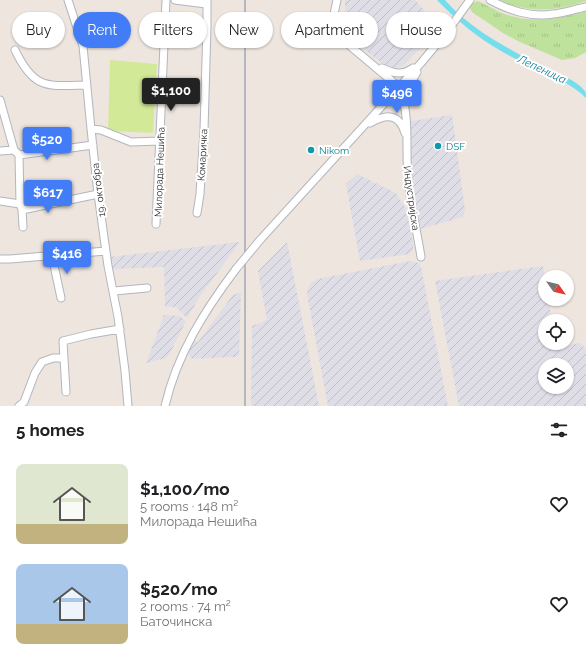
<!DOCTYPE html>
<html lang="en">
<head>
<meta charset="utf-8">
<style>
  body { margin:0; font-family:Raleway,sans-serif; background:#f6f6f6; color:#202124; height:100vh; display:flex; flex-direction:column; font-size:15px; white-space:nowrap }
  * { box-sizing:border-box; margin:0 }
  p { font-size:13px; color:#757577 }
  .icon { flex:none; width:22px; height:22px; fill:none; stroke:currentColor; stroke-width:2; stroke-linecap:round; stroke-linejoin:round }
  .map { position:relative; height:406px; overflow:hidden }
  .panel { display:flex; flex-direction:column; background:#fff; flex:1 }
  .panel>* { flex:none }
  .hud { position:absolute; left:12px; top:12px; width:562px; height:36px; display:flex; gap:8px }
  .needle { width:26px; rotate:124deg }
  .controls { position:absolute; left:538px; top:270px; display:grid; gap:8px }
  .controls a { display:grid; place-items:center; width:36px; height:36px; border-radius:50%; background:#fff; box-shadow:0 1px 3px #0004; font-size:20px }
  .price { position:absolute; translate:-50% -34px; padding:0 9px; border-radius:4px; background:#427df7; color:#fff; font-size:13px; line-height:26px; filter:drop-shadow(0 1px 2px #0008) }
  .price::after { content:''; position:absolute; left:50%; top:24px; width:12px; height:9px; margin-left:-6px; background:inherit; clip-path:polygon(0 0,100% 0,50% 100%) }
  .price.selected { background:#222; color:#fff }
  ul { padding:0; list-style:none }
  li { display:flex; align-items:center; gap:12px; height:100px; padding:0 16px }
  li span { display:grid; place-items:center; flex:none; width:112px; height:80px; border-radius:8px; color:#555 }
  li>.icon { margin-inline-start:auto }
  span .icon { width:48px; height:48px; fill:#fffc; stroke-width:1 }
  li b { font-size:17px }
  h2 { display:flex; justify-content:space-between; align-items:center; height:48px; padding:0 16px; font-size:17px }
  .tag { padding:0 14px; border-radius:18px; background:#fff; box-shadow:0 1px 3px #0004; font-size:14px; line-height:36px }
  .tag.selected { background:#427df7; color:#fff }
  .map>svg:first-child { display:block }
</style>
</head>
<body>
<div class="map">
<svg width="586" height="406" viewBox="0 0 586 406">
  <defs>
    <pattern id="industrial-furrows" width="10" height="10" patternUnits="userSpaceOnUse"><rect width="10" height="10" fill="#dfdee6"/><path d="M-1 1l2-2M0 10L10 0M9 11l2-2" fill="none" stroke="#c0bfc5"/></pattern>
    <pattern id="grass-tufts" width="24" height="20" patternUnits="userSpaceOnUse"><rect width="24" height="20" fill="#bee29c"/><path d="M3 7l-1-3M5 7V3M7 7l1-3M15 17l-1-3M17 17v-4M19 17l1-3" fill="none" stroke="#a3c287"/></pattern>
  </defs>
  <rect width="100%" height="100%" fill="#ede5de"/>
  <!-- industrial -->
  <path fill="url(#industrial-furrows)" fill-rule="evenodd" d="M345 0H415L440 28 404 65 397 68H389L352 41 345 21Z
    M452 115 465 210 463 217 420 229 412 186 410 157 411 121Z
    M357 174 396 193 406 209 413 243V250L409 254 360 261 346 184Z
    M240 242 201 295 187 318 176 307H165L164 267 113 269 110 257Z
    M287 242 319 406H251L252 326 267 320 258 271Z
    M410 261 419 263 421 267 448 406H328L307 294 309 285 312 282 318 279Z
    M543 266 545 278V299H548L552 321H545V343H555L556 348 580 343 586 349V406H459L435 281ZM545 365H567V387H545Z
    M241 292 239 355 235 357 192 359 187 353 193 341 198 342 233 295Z
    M164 315 180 316 186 321 170 353 166 358 146 363Z"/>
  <!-- grass -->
  <path fill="url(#grass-tufts)" d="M500 0H586V1C557 11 528 14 500 0Z
    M477 1C487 4 495 11 505 14 532 24 560 19 586 11V52L575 58 562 60 520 42 503 33 472 12 470 8 472 4Z"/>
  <!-- pitch -->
  <path fill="#d2e998" d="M110 60 157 64 153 133 108 131Z"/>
  <!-- water -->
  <path fill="#74deed" d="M437 0H445C472 31 511 50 547 69 559 75 575 79 584 90 586 92 586 95 586 98 572 84 554 77 537 69 525 64 513 58 501 51 478 38 455 19 437 0Z"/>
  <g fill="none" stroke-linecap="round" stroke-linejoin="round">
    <!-- minor casing -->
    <g stroke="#b2b6bf" stroke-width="9">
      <path id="minor" d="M68 0 83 46 91 129 98 194 108 266 118 317 125 371 128 406
        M175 0 206 4
        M337 0 334 14V23L338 33 349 45 399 87C411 116 405 147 408 178 410 204 417 231 421 257
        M490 0C508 10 532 18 553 14 564 13 575 9 586 7
        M15 50C34 90 47 86 87 85
        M382 68C393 73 402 76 413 68
        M0 100 14 150
        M407 103 409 86 417 72
        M370 123C386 114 399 113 405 133
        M91 129 101 130 131 142 160 141
        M0 151 14 150 19 155 93 145
        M19 155 20 204
        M0 201 20 204 22 210 98 194
        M22 210 23 227
        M197 213 200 194 204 130 207 26V0
        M156 224 166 0
        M260 240 421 63 446 33 470 0
        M52 256 61 298
        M0 259H10L106 251
        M114 291 147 288
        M66 392 63 341 91 334 120 329
        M19 406 24 402 35 373 42 362 53 358H63
        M165 406C177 354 205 310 236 269"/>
    </g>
    <!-- minor -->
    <use href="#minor" stroke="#fff" stroke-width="7"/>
    <!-- rail -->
    <path stroke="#a1a7b5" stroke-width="1.5" d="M245 0V406"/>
    <!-- minor-bridge casing -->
    <g stroke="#b2b6bf" stroke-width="9" stroke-linecap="butt">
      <path id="minor-bridge" d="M236 269 260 240"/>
    </g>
    <!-- minor-bridge -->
    <use href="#minor-bridge" stroke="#fff" stroke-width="7"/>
  </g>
  <!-- markers -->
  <g fill="#0f9aa8" stroke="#fff" stroke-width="1.5">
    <circle cx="438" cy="146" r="4"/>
    <circle cx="311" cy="150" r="4"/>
  </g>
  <g text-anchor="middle" stroke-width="4" stroke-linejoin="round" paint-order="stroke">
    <!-- culture labels -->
    <g font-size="10" fill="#0d838f" stroke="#fff" text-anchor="start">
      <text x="446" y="150">DSF</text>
      <text x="319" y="154">Nikom</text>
    </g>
    <!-- street labels -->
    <g font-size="10" fill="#2c2c2c" stroke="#fff">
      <text transform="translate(202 155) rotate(-87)" y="4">Комаричка</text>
      <text transform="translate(159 172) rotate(-88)" y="4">Милорада Нешића</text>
      <text transform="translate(98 190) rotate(-97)" y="4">19. октобра</text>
      <text transform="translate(412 198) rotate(82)" y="4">Индустријска</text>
    </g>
    <!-- water labels -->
    <g font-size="11" font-style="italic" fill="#107f9b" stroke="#fff">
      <text transform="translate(542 69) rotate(25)" y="4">Лепеница</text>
    </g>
  </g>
</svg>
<div class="controls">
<a><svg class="needle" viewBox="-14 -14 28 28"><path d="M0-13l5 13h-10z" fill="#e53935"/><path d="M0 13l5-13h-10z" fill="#757577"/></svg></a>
<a><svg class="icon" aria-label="locate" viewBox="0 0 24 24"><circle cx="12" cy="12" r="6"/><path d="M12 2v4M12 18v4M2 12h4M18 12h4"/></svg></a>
<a><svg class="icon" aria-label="layers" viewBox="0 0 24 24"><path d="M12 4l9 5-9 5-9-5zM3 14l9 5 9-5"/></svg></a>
</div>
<b class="price selected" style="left:171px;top:112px">$1,100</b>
<b class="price" style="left:397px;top:114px">$496</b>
<b class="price" style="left:47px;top:161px">$520</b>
<b class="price" style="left:48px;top:214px">$617</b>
<b class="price" style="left:67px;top:275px">$416</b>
<div class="hud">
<a class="tag">Buy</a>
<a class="tag selected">Rent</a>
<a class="tag">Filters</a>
<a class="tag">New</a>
<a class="tag">Apartment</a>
<a class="tag">House</a>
</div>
</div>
<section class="panel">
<h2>5 homes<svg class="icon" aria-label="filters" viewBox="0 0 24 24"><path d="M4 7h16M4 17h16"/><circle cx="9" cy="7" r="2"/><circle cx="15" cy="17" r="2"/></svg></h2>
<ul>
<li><span style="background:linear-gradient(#dfe7d0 75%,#c2b280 0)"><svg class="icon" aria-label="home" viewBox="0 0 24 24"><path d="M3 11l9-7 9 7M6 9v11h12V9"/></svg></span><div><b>$1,100/mo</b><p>5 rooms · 148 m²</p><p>Милорада Нешића</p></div><svg class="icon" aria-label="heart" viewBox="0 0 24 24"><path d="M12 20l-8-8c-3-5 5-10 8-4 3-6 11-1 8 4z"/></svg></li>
<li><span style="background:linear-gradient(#a9c7e8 75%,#c2b280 0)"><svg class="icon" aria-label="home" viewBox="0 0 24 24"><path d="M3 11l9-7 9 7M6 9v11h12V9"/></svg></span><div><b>$520/mo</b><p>2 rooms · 74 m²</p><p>Баточинска</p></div><svg class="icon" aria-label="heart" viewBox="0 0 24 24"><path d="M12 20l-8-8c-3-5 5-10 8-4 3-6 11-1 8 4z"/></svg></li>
</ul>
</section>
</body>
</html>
